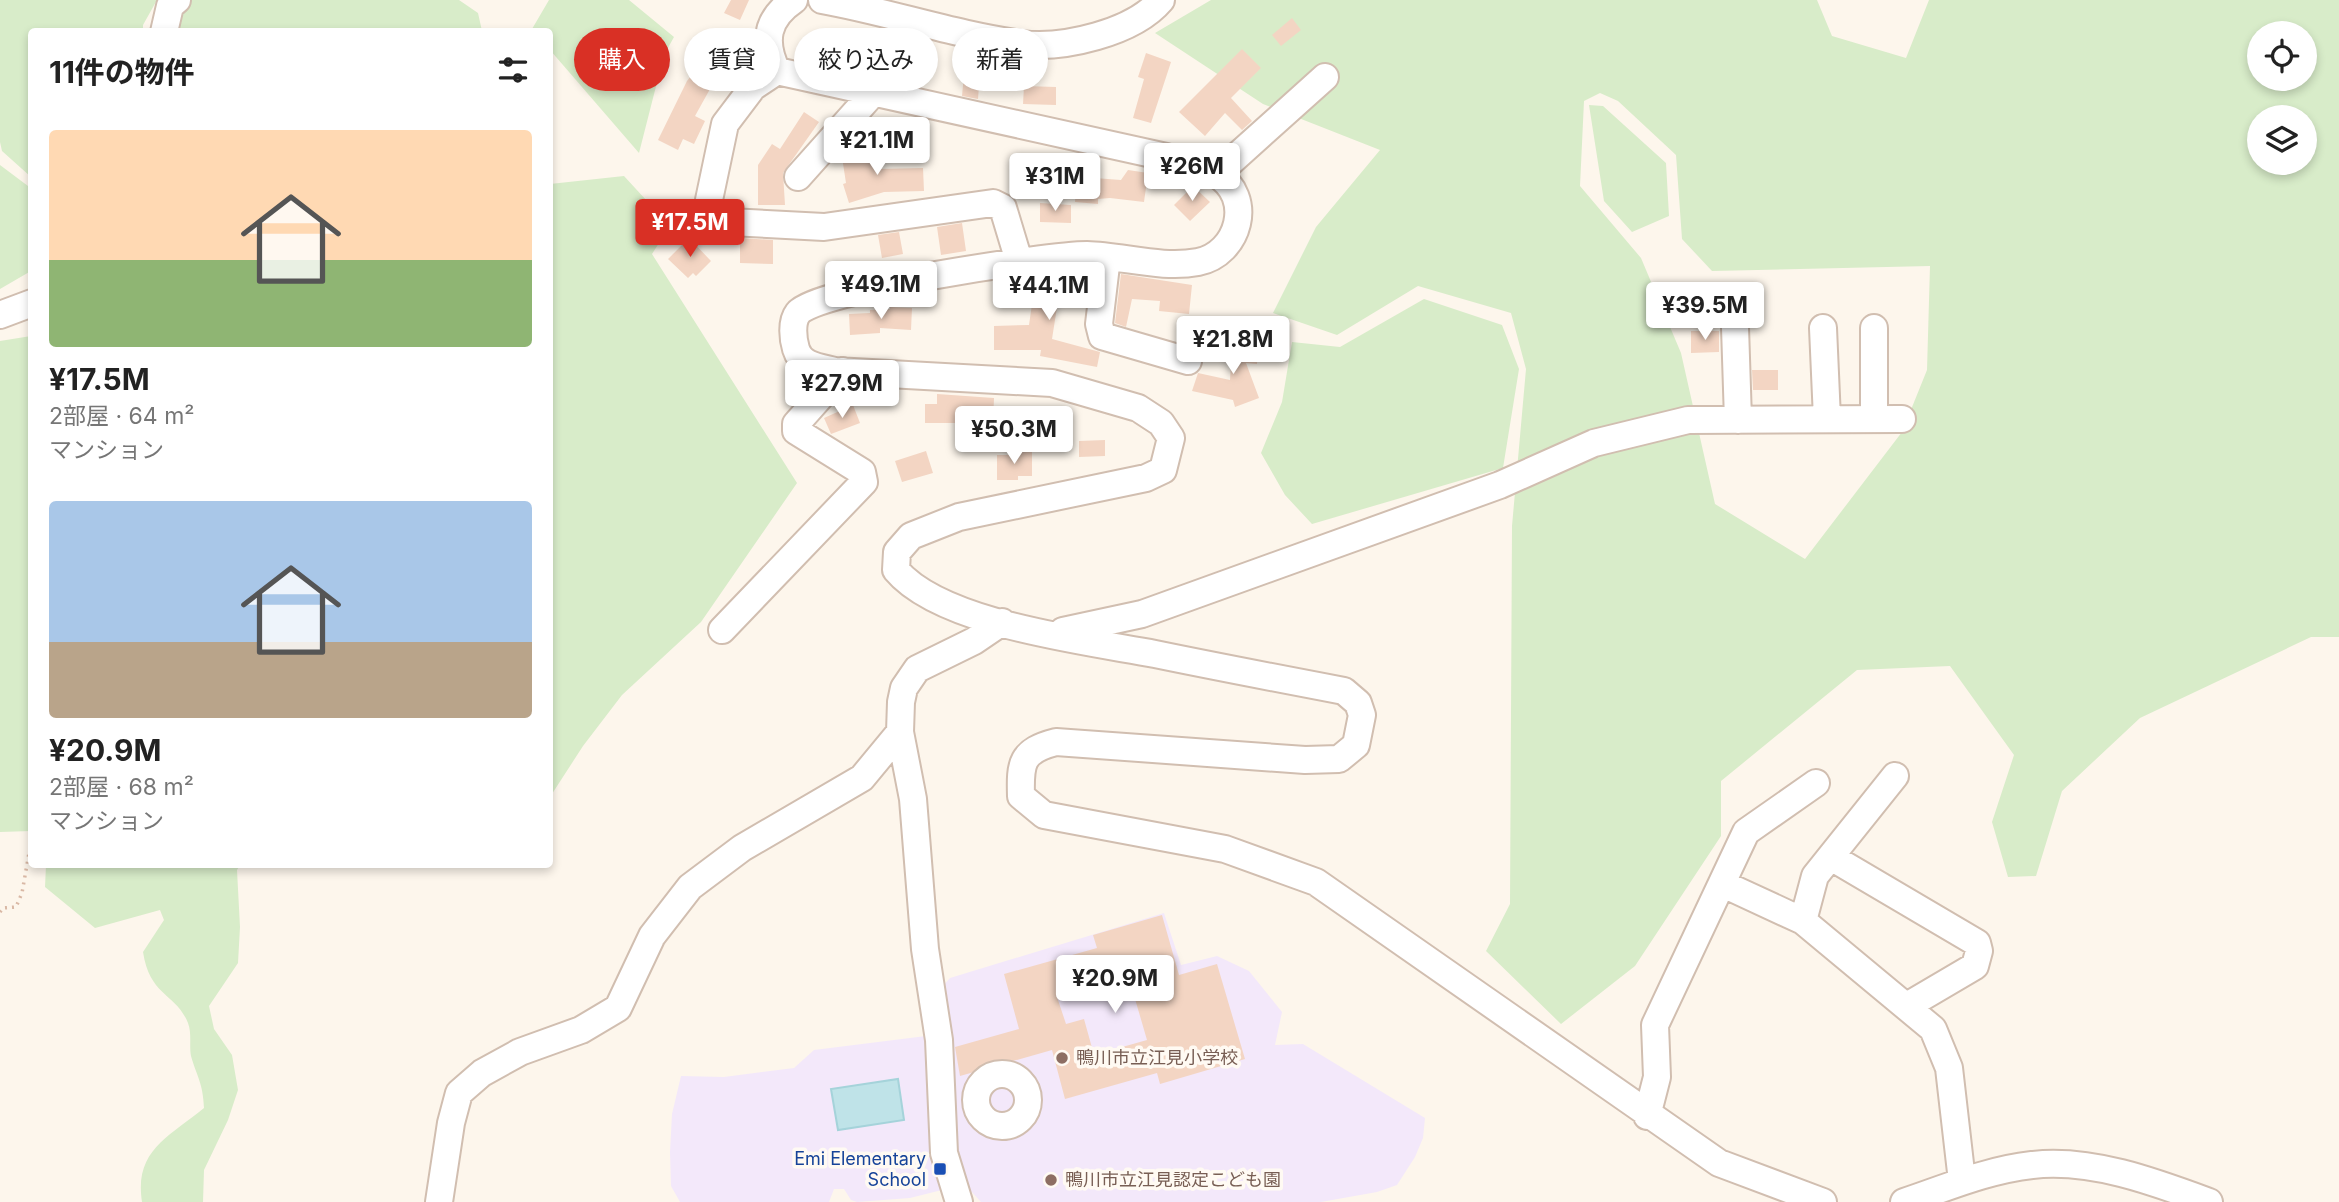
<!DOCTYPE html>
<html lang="ja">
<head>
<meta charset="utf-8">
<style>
  body { margin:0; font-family:Inter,"Noto Sans JP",sans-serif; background:#f2f2f2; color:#222; height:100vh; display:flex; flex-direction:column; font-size:26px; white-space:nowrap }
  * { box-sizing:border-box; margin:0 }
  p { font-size:23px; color:#767676 }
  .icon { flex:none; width:38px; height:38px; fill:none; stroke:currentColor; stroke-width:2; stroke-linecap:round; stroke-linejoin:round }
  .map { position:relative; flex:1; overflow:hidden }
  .details { position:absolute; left:28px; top:28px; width:525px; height:840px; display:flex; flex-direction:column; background:#fff; border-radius:7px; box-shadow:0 4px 10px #0003 }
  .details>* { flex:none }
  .hud { position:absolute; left:574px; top:28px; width:665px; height:63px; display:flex; gap:14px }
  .tools { position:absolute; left:2247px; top:21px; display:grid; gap:14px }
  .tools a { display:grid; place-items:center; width:70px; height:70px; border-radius:50%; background:#fff; box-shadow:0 4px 10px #0003; font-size:35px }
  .price { position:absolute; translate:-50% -60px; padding:0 16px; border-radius:7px; background:#fff; color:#222; font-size:23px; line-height:46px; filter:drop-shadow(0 2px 4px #0008) }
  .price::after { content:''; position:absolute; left:50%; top:42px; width:21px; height:16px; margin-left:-10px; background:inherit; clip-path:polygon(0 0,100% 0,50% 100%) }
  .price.active { background:#d93025; color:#fff }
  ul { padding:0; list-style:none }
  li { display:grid; align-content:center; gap:14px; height:371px; padding:0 21px }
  li span { display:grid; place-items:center; height:217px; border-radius:7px; color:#555 }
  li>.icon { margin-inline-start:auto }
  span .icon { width:126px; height:126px; fill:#fffc; stroke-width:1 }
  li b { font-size:30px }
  h2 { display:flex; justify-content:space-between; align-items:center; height:84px; padding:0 21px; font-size:30px }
  .chip { padding:0 24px; border-radius:32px; background:#fff; box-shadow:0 4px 10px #0003; font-size:24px; line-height:63px }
  .chip.active { background:#d93025; color:#fff }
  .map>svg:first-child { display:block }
</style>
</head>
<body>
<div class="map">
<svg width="2339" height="1202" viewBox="0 0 2339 1202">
  <rect width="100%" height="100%" fill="#fdf6ec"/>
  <!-- education -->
  <path fill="#f3e8fa" d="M1164 913 1181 965 1217 956 1249 971 1282 1012 1275 1045 1303 1044 1425 1118 1423 1138 1415 1157 1397 1185 1377 1192 1321 1202H981L959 1178 953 1153 931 1157 942 1190 910 1198 857 1202 851 1200 844 1189H834L829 1202H680L671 1186 670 1152 672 1114 681 1076 724 1077 794 1068 814 1050 926 1036 942 987 950 978Z"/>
  <!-- green -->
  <path fill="#d8ecc9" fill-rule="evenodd" d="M0 0H157L143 25V31L32 32 31 177 2 151 0 142Z
    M186 0H459L478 13 482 31 172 32Z
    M549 0H629L674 37 664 55 639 153 550 50V32L532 29Z
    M1211 0H1817L1832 36 1906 58 1929 0H2339V637H2311L2140 718 2062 791 2036 876 2008 877 1992 822 2014 755 1950 666 1857 670 1721 781V836L1635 966 1561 1024 1486 951 1510 904 1512 526 1526 369 1511 313 1418 286 1337 335 1273 313 1316 227 1380 150 1263 104 1155 33ZM2259 33H2305V79H2259ZM1600 93 1618 101 1676 155 1682 239 1712 271 1930 266 1927 370 1902 432 1805 559 1715 504 1681 353 1641 258 1580 186 1584 101ZM2259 117H2305V163H2259Z
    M1589 105 1603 106 1666 163 1669 216 1632 232 1604 201Z
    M0 165 32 189 31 271 0 289Z
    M624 176 670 226 652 254 797 483 701 622 622 695 583 746 550 797V184Z
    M1424 299 1502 325 1519 369 1503 468 1312 524 1285 495 1261 453 1282 402 1292 342 1340 347Z
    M31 336V831L0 832V341Z
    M46 865H240L237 870 240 927 238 963 209 1006 214 1029 232 1055 238 1090 228 1120 204 1170 203 1202H142C134 1150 169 1137 204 1108 203 1083 197 1077 191 1056 189 1046 192 1033 188 1023 176 993 150 997 143 952L164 920 160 910 95 928 45 887Z"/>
  <!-- water -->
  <path fill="#bfe3e8" stroke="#a5d3da" stroke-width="2" d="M898 1079 904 1120 838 1130 831 1089Z"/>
  <!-- building -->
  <path fill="#f3d5c3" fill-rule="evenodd" d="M731 0H749L740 20 724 13Z
    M1292 18 1301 30 1281 46 1272 35Z
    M824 34 867 41 868 36 888 40 885 57 889 58 888 67 892 68 890 80 861 73 862 64 830 59 831 53 821 51Z
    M1242 49 1261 68 1231 98 1252 121 1242 130 1225 113 1205 136 1179 112Z
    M1146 53 1171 62 1151 123 1133 118 1144 79 1138 77Z
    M708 54 724 66 707 88 710 89 695 116 705 121 694 144 683 139 678 150 658 140 687 81Z
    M965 63 997 66 995 88 979 86 978 99 962 96Z
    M1024 86 1056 87V105L1023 104Z
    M804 112 819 122 783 173 785 205H758V165L772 144 780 149Z
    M870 145 877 169 923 168 924 191 884 192 849 203 843 184 846 183 842 157Z
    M1023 156 1053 162 1048 184 1019 178Z
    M1128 170 1148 173 1144 202 1110 198 1098 199V204L1075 202 1076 183H1081V177L1121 180Z
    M1193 186 1210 202 1190 221 1174 205Z
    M1040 203 1071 205V223L1040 222Z
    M962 223 966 251 941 255 937 227Z
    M899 232 903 254 882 258 878 235Z
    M689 238 711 261 696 276 693 273 688 278 668 259Z
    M740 238 773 240V264L740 263Z
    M1072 272 1089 274 1085 307 1058 301 1052 339 1100 352 1097 367 1040 356 1041 350H994V326L1029 325 1036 276 1070 281Z
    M1121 274 1192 285 1189 314 1159 311 1160 301 1132 299 1126 327 1115 323Z
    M890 307 912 308 911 330 880 328V333L850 335 849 314 870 313V310L890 309Z
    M1233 330 1237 340 1258 341 1257 364 1246 363 1259 398 1235 407 1233 400 1192 391 1198 373 1230 380Z
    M1691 331H1719V352L1691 353Z
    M1752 370H1778V390H1753Z
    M937 394 994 398 993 423H925V404H937Z
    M853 405 860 423 831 434 824 418Z
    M1033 418H1055V441H1033Z
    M1105 440V456L1079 457V441Z
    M926 451 933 473 902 482 895 461Z
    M1015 452H1032V476H1018V480H997V455H1015Z
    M1162 915 1179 975 1217 964 1245 1059 1160 1084 1157 1073 1065 1099 1052 1050 960 1076 955 1047 1019 1029 1004 974 1097 948 1093 935ZM1126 968 1147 1040 1094 1055 1084 1019 1066 1024 1056 994 1099 982 1097 976Z"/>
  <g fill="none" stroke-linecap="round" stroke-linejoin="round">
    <!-- minor casing -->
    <g stroke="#d1beb0" stroke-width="30">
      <path id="minor" d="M794 0C766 19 763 42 777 71L1166 157C1181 162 1202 165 1216 174 1255 197 1239 254 1198 262 1162 269 1123 256 1087 255 1049 255 814 290 798 313 791 322 793 339 796 349 801 366 820 367 835 371L1052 383 1138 408 1161 423 1171 438 1163 470 1146 478 959 517 911 536 897 552 896 570C941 624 1086 641 1155 654 1218 667 1281 679 1344 691L1358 703 1362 715 1356 745 1339 759 1305 760 1056 742C1021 751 1020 763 1021 796L1044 815 1225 849 1316 882 1719 1163 1823 1202
        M822 0C889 12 955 35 1022 44 1063 49 1133 33 1161 0
        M164 32 170 6 177 0
        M777 71 753 87 725 124 709 200 711 221 824 227 993 203 1003 208 1019 261
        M1217 174 1325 77
        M798 177 872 94
        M1107 257 1099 324 1102 336 1188 361
        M0 315 32 303
        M1735 327 1738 420
        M1823 328 1827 419
        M1874 328V419
        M722 630 864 482 862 472 796 431V424L843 371
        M1063 631 1142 614 1500 485 1594 443 1688 420 1902 419
        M1895 776 1815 876 1803 921 1933 1029 1949 1068 1962 1181
        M1831 857 1977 943 1979 951 1975 966 1907 1006
        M1723 884 1803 921
        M976 1100a26 26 0 1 1 52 0a26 26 0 1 1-52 0Z
        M1647 1116 1657 1077 1655 1025 1746 832 1816 783
        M439 1202 451 1123 459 1093 482 1073 520 1052 581 1030 618 1008 652 936 690 887 742 848 862 778 900 732
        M959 1202 944 1153 939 1040 925 949 913 799 900 732 901 702 904 688 917 669 974 641 1002 622
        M1904 1202C1946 1188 1987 1170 2032 1165 2091 1158 2155 1182 2209 1202"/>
    </g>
    <!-- path -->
    <path stroke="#d9b8a5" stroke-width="3.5" stroke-dasharray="2 5" stroke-linecap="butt" d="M0 912 3 908 16 907 22 893 29 853"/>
    <!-- minor -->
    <use href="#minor" stroke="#fff" stroke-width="26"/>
  </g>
  <!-- markers -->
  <g fill="#8d6e63" stroke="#fffaf3" stroke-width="2.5">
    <circle cx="1062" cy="1058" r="7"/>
    <circle cx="1051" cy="1180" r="7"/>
  </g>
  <rect fill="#1a4fb4" stroke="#fffaf3" stroke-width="2.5" x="933" y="1162" width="14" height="14" rx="3.5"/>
  <g text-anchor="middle" stroke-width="7" stroke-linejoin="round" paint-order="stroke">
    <!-- education labels -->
    <g font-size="18" fill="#785e54" stroke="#fffaf3" text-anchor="start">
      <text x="1076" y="1064">鴨川市立江見小学校</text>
      <text x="1065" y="1186">鴨川市立江見認定こども園</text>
    </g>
    <!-- transit labels -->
    <g font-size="18" fill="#164399" stroke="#fffaf3" text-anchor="end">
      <text x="926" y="1165">Emi Elementary<tspan x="926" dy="21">School</tspan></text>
    </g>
  </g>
</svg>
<div class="tools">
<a><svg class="icon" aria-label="locate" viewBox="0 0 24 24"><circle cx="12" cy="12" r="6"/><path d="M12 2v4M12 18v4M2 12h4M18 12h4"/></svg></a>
<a><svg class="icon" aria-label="layers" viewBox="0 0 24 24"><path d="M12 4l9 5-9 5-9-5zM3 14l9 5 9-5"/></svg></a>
</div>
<b class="price" style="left:877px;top:177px">¥21.1M</b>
<b class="price" style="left:1192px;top:203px">¥26M</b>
<b class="price" style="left:1055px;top:213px">¥31M</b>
<b class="price active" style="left:690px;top:259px">¥17.5M</b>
<b class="price" style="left:881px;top:321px">¥49.1M</b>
<b class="price" style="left:1049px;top:322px">¥44.1M</b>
<b class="price" style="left:1705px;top:342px">¥39.5M</b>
<b class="price" style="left:1233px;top:376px">¥21.8M</b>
<b class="price" style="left:842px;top:420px">¥27.9M</b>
<b class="price" style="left:1014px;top:466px">¥50.3M</b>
<b class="price" style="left:1115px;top:1015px">¥20.9M</b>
<div class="hud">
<a class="chip active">購入</a>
<a class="chip">賃貸</a>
<a class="chip">絞り込み</a>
<a class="chip">新着</a>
</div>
<section class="details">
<h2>11件の物件<svg class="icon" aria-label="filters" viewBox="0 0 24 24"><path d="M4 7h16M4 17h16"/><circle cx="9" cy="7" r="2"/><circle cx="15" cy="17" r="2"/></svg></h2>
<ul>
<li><span style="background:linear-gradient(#ffd9b3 60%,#8fb573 0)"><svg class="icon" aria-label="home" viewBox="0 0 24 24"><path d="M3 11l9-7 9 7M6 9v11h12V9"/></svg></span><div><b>¥17.5M</b><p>2部屋 · 64 m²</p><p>マンション</p></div></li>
<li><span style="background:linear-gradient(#a9c7e8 65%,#b9a48a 0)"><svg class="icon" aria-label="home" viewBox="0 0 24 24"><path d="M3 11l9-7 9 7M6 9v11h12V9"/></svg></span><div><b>¥20.9M</b><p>2部屋 · 68 m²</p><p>マンション</p></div></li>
</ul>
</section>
</div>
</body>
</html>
